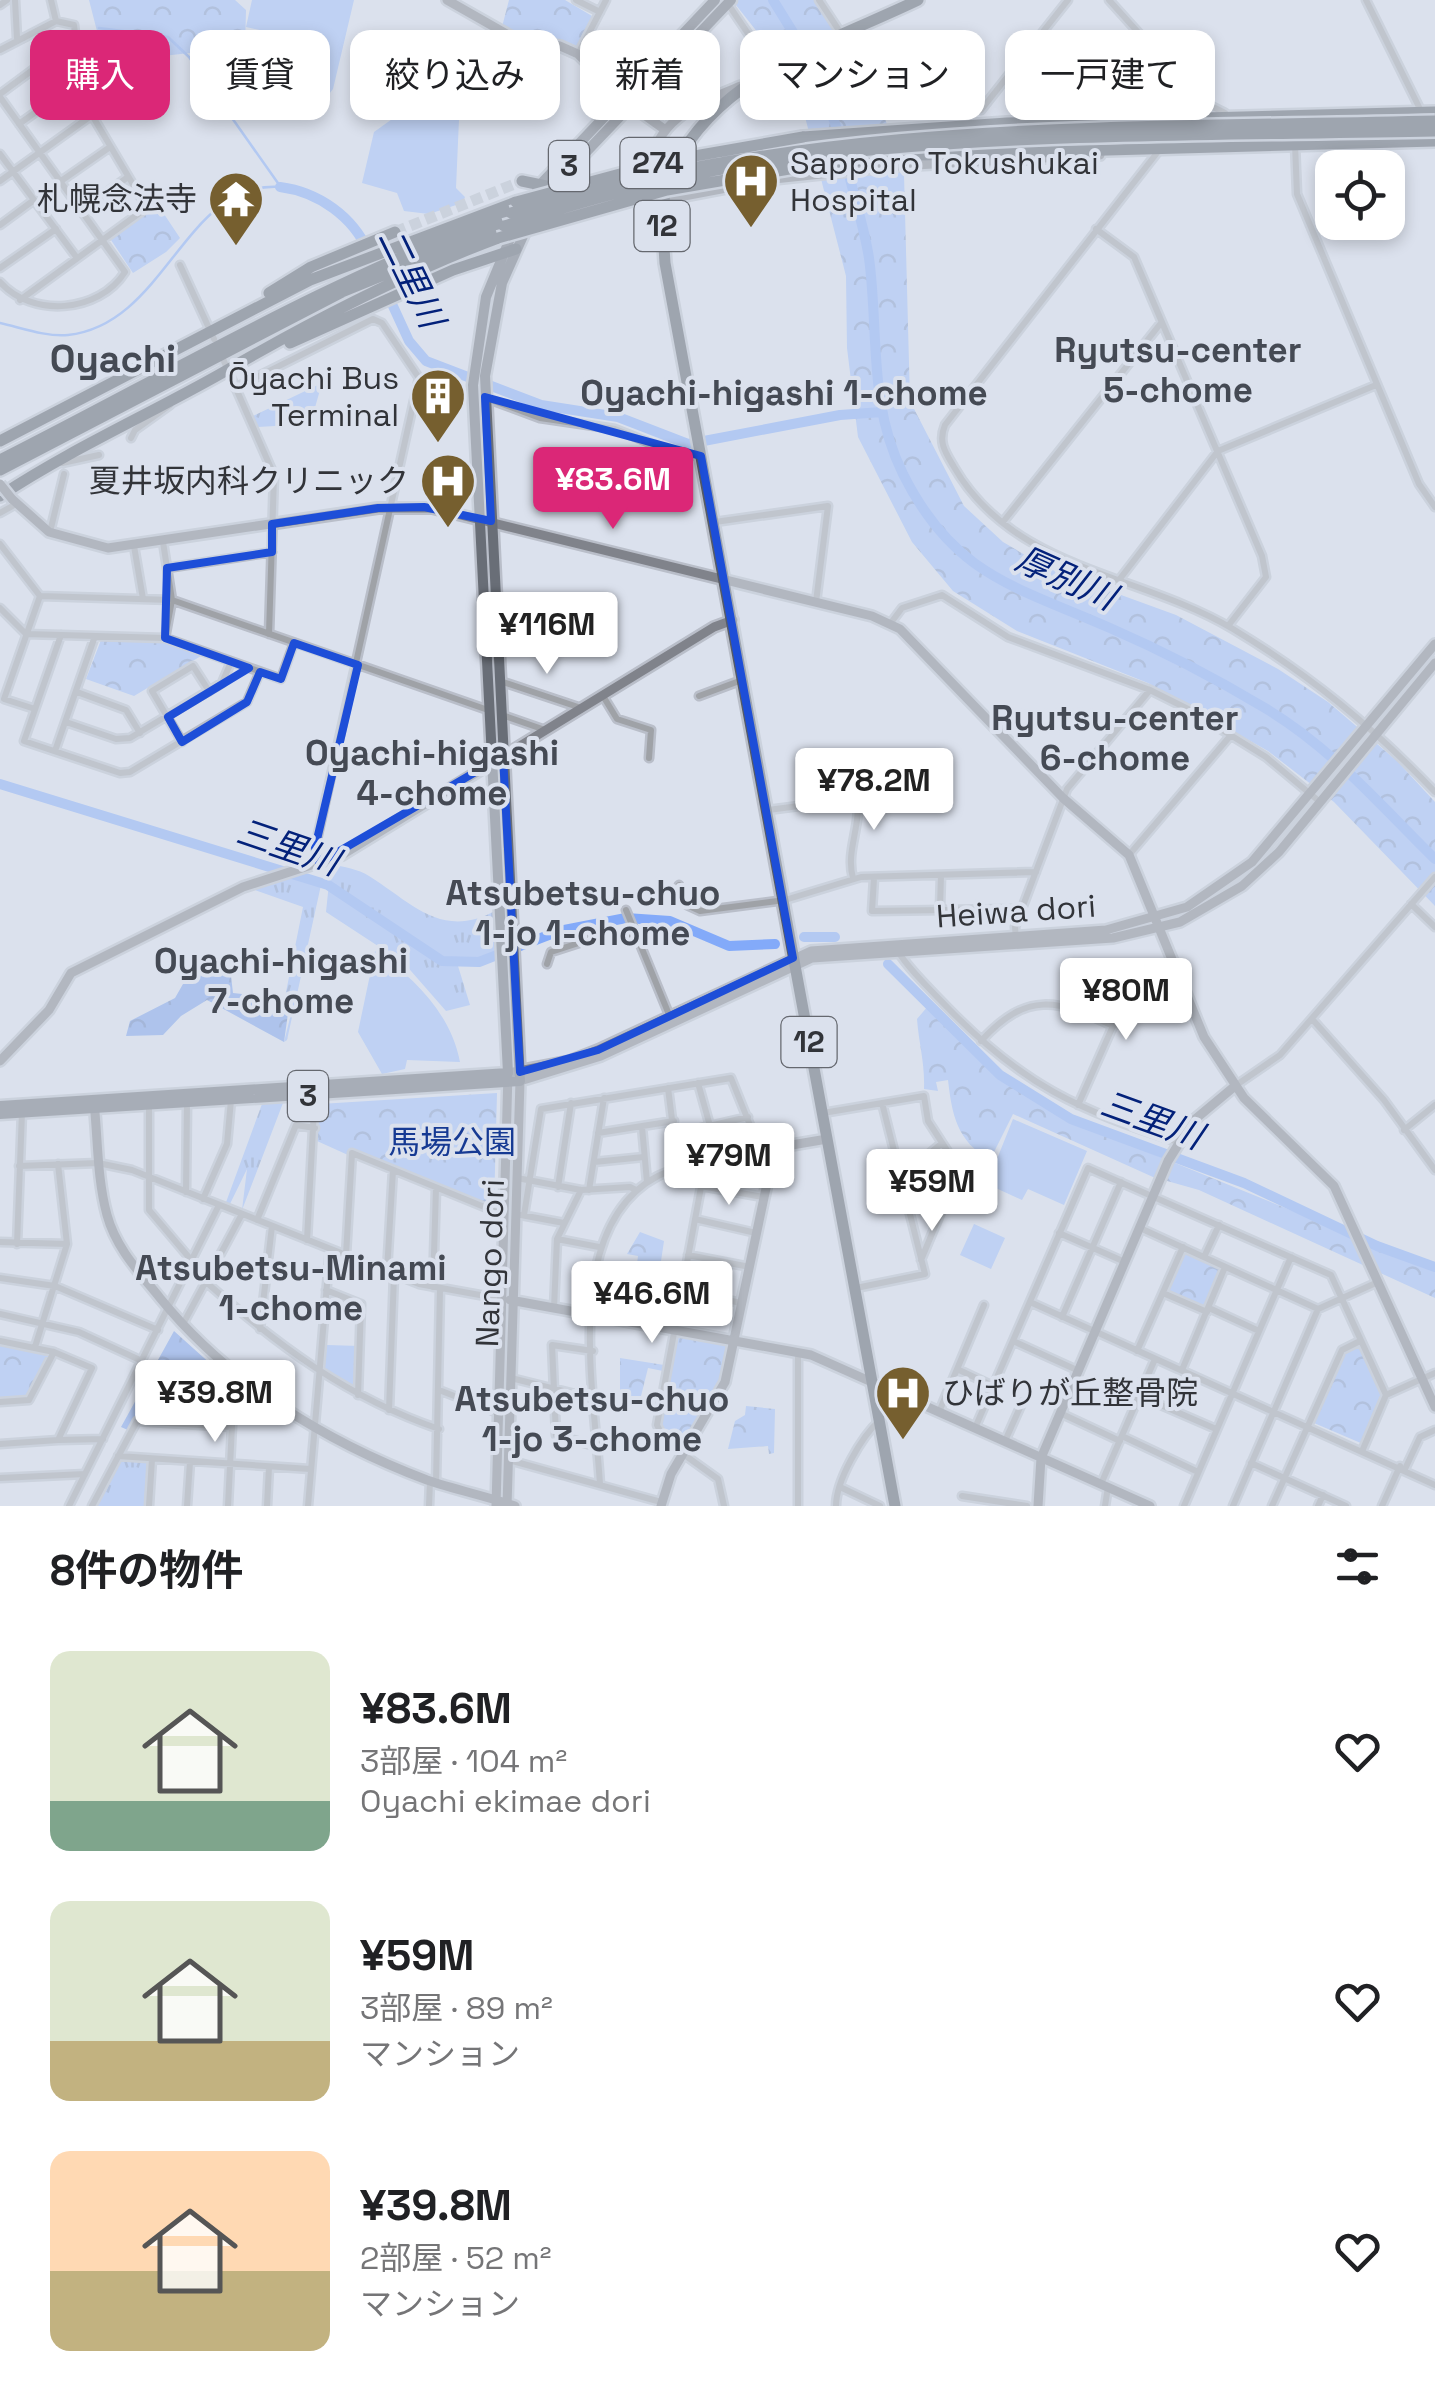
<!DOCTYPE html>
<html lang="ja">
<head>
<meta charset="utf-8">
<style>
  body { margin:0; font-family:"Space Grotesk","Noto Sans JP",sans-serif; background:#f2f2f2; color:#202124; height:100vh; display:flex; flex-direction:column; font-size:38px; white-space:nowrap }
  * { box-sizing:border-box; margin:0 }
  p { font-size:32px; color:#757577 }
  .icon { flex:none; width:55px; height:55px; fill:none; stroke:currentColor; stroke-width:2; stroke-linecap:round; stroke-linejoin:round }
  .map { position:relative; height:1506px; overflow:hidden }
  .drawer { display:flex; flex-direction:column; background:#fff; flex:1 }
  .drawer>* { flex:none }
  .guide { position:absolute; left:30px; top:30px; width:1375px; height:90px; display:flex; gap:20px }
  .controls { position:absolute; left:1315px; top:150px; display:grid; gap:20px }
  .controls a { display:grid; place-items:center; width:90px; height:90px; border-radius:20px; background:#fff; box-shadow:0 5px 15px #0003; font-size:50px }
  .price { position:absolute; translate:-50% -85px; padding:0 22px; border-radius:10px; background:#fff; color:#222; font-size:32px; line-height:65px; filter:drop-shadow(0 2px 5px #0008) }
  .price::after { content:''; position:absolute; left:50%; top:60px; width:30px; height:22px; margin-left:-15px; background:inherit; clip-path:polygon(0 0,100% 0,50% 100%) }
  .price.current { background:#db2777; color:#fff }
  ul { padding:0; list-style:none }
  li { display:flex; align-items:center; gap:30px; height:250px; padding:0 50px }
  li span { display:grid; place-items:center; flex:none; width:280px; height:200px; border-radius:20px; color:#555 }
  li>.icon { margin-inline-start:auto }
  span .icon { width:120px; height:120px; fill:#fffc; stroke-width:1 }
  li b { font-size:42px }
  h2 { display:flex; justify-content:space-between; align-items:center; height:120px; padding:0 50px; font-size:42px }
  .tag { padding:0 35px; border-radius:20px; background:#fff; box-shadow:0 5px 15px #0003; font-size:35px; line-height:90px }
  .tag.current { background:#db2777; color:#fff }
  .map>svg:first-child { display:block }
</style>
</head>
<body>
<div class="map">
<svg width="1435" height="1506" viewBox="0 0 1435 1506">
  <defs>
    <pattern id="grass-tufts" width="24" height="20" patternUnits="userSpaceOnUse" patternTransform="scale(2.5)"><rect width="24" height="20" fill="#9dbcfa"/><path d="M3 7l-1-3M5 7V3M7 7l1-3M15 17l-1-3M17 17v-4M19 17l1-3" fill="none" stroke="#819acb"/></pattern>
    <pattern id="forest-crowns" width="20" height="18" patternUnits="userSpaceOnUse" patternTransform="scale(2.5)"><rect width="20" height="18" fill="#789eec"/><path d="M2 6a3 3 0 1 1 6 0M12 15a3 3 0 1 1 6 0" fill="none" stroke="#6382c0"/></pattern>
    <pattern id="park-crowns" width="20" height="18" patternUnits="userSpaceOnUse" patternTransform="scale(2.5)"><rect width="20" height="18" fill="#9dbcfa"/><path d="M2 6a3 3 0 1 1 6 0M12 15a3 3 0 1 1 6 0" fill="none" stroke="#819acb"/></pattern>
  </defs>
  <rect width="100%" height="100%" fill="#dbe1ed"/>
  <!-- grass -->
  <path fill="url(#grass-tufts)" d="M322 383 314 411 275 426 258 427 253 416Z
    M331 864C344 867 358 869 369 876 411 902 441 940 495 911L500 952 458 966 470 1005 446 1011 404 963 326 912Z
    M289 876 321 885 287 1040 284 1042 293 1006 285 997 303 907 252 889Z
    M283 1103 242 1210 247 1169 229 1206 225 1205 262 1104Z
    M121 1460 147 1463 144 1506H95Z"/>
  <!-- forest -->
  <path fill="url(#forest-crowns)" d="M204 973 231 976 233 993 290 999 284 1042 207 1000 181 1016 163 1035 126 1036 130 1021 175 998 183 984Z
    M174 1331 233 1384 232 1427 137 1420 130 1431 121 1427Z"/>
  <!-- park -->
  <path fill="url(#park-crowns)" d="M89 0H235L246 10 245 47 135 59V72L107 70Z
    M509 0H565L592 16 577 46 520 37 502 27Z
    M732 0H817L839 33 864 92 881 107 904 174 910 401 964 506 1003 542 1047 568 1176 615 1278 669 1328 702 1397 761 1435 802V906L1334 802 1268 751 1148 683 1017 631 953 591 912 542 858 437 847 348 846 276 803 109 762 38Z
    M158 205 180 238 166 252 133 273 111 240Z
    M101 640 165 643 201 656 134 696 86 679Z
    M928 1006 1021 1092 1057 1115 1435 1269V1298L1199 1190 1153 1177 1013 1114 990 1160C957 1141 952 1115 948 1080L936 1082 938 1091 924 1089C925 1063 919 1045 917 1019Z
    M497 1093 494 1207 349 1148 348 1155 317 1141 320 1104Z
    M640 1232 664 1241 657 1288 674 1292 672 1303 633 1293 638 1256 627 1254Z
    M1183 1249 1224 1268 1206 1310 1165 1292Z
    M678 1334 731 1344 725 1381 684 1446 670 1439 661 1423Z
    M0 1341 54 1352 29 1400 0 1402Z
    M327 1345 360 1346 358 1390 324 1371Z
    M1359 1347 1383 1394 1363 1444 1314 1423 1343 1354Z
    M620 1358 664 1365 663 1371 648 1368 639 1404 606 1405V1395L620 1393Z
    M746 1406 775 1409 774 1453 769 1454 768 1446 728 1449 735 1421 745 1415Z"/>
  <!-- garden -->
  <path fill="#9dbcfa" d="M252 0H354L333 89 318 108 294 110 274 90 272 95 265 93 278 34 246 27Z
    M417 109 459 119 456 188 465 197 462 203 429 214 404 211 397 193 362 183 374 132 402 112Z
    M375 951C414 977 451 1014 460 1062L407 1060 405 1069 382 1074 358 1032Z
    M1013 1119 1087 1151 1064 1205 1028 1189 1022 1200 987 1184Z
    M974 1224 1005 1238 991 1269 960 1255Z"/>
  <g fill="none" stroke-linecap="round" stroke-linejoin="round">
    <!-- stream -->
    <path stroke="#83aaf9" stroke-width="2.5" d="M99 28 168 37 189 57 280 186
      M0 323C22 328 46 337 68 335 167 324 184 181 280 187"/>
    <!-- river -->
    <path stroke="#83aaf9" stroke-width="10" d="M773 0 817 71 841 141
      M846 162C853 194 864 226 869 258 879 332 868 404 903 474 954 576 1015 586 1110 628 1163 651 1215 678 1265 708 1332 748 1380 805 1435 859
      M280 187C319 192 353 217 368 251
      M381 280 409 341 426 361 541 405 618 417 688 444 840 415 882 412
      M0 784 328 885 442 961 479 962 559 931 626 918 670 921 729 946 775 944
      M804 937H835
      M888 964 1000 1075 1071 1119 1244 1183 1377 1246 1435 1267"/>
    <!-- highway-tunnel -->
    <path stroke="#b9bec9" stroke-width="11" stroke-dasharray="11 5.5" stroke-linecap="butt" d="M395 232 522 181"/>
    <!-- street casing -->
    <g stroke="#b9bec9" stroke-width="11">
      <path id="street" d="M15 0 17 38
        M51 0 56 21
        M576 0 600 12
        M819 0 842 35
        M1109 0 1199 100 1225 113
        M1366 0 1421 111
        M728 4 772 69
        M0 5 7 0
        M0 50 56 21 74 25 83 100 147 208
        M578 54 606 0
        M0 94 38 66 77 53
        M0 97 125 272C99 313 32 318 0 282
        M981 110 1068 0
        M19 124 54 99 80 89
        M1295 144 1297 194 1419 484 1435 507
        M1160 149 945 425C938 442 945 452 954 467 1014 571 1139 573 1233 629 1311 676 1372 726 1435 792
        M0 154 77 258
        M0 181 113 100
        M61 181 110 147
        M82 210 128 177
        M0 225 34 200
        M1096 229 1134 257 1262 556 1266 577 1228 626
        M180 265 214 339
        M0 268 56 229
        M20 300 156 201
        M223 359 274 475 269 634
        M235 388 373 319 382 323 419 378 315 848 319 862
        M486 398 540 418 615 429 678 454 699 456
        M131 438 135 430 170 405
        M62 463 99 455
        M0 513 16 504
        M715 522 828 506 816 602
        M1003 522 1161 323
        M50 532 64 474
        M163 542 172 600 165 638
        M0 544 40 596 172 600 488 710
        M134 546 143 599
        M167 568 272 552
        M1119 580 1218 451 1376 385
        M0 608 26 634 165 638 281 679 294 643
        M890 624 902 608 942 595 1008 637 1150 690 1190 710 1266 757 1320 802
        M61 635 24 741 120 773 130 772 247 702 260 672
        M500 681 581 708
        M77 692 126 710 140 733
        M603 696 617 719 651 730 649 758
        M699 696 742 680
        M35 709 4 699 40 596
        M502 715 545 730
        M66 722 116 739 130 738 222 683 231 662
        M182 742 152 691 193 666 209 691
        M55 751 95 636
        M768 810 830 802 886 787
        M1129 855 1231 735
        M853 878C845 850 863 824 856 796
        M874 878 872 911 1022 909
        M679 885 687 905 700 911 785 900 861 877 1036 872
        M1411 904 1435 927
        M940 908 941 875
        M626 910 670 1017
        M1016 939 1015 927 1067 789 1150 690
        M897 950C910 971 931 990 948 1008 1023 1085 1078 1110 1178 1142
        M547 964 551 952 588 940 636 936
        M1312 1019 1384 1100 1435 1170
        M981 1041C1027 991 1057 999 1113 1026
        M698 1083 710 1126
        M1235 1086 1280 1055 1435 877
        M668 1088 678 1167
        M1078 1105 1113 1026 1187 996
        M149 1106V1210L192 1261
        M823 1113 924 1096 928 1121 959 1169 921 1260
        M642 1127 647 1182
        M1404 1130 1435 1105
        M598 1133 674 1121
        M675 1134 748 1117
        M706 1160 657 1425 665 1441 718 1479 724 1506
        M594 1162 644 1157
        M19 1166 98 1163 132 1170 419 1284 502 1299
        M517 1178 581 1190 630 1187 636 1190
        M898 1180 942 1143
        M701 1186 763 1197
        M558 1187 571 1103
        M589 1190 604 1098
        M186 1192 187 1103
        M203 1199 227 1144 231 1100
        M521 1215 564 1223
        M524 1215 541 1109 731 1078 760 1150
        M695 1219 756 1233
        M257 1220 296 1125 315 1128
        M1140 1228 1318 1309
        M1059 1233 1125 1262
        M557 1239 599 1247
        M307 1240 315 1091
        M0 1242 67 1244
        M17 1244 22 1112
        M346 1255 352 1153 504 1215
        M688 1255 750 1267
        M1204 1257 1219 1225
        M387 1271 393 1170
        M0 1278 55 1286 158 1330
        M206 1282C277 1345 348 1398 439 1429
        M433 1287 436 1188
        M856 1288 925 1274 882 1103
        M326 1290 361 1304 358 1395
        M681 1290 741 1303
        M1163 1293 1207 1312
        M1030 1302 1435 1485
        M554 1308 557 1239 581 1190
        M1209 1308 1259 1331
        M0 1314 79 1332 142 1361
        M1062 1317 1121 1182
        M183 1324 242 1214
        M260 1329 272 1226
        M0 1341 54 1352 92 1368 58 1440 0 1444
        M1013 1341 1079 1371
        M35 1347 67 1244 58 1164
        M593 1351 552 1345 556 1435 598 1447
        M1137 1351 1183 1247
        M798 1352V1506
        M957 1369 993 1386
        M1182 1370 1225 1267
        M511 1378 595 1399
        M439 1390 498 1413
        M1140 1396 1216 1429
        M0 1402 29 1400 54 1352
        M389 1410 394 1275
        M939 1412 984 1305
        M1060 1413 1120 1441
        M975 1428 1088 1168 1331 1275 1386 1395
        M1122 1436 1198 1472
        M58 1440 103 1439
        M1005 1441 1022 1403
        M1363 1449 1386 1395 1435 1373
        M118 1456 310 1469
        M509 1460 661 1502
        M1251 1463 1346 1506
        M1405 1469 1420 1437 1435 1430
        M0 1478 85 1474
        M436 1483 440 1289
        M1101 1484 1155 1359
        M600 1485C595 1394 560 1227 658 1176 696 1157 743 1153 785 1146
        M840 1487 880 1506
        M962 1496 1027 1506
        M69 1506 219 1205
        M92 1506 137 1421 232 1427
        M149 1506 152 1459
        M187 1506 190 1462
        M228 1506 234 1386 241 1377
        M267 1506 269 1467
        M308 1506 330 1249
        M429 1506 430 1481
        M836 1506C836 1481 861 1437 880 1420
        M1105 1506 1108 1487
        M1184 1506 1291 1257
        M1233 1506 1318 1309 1378 1282
        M1272 1506 1342 1350 1360 1341
        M1318 1506 1323 1495
        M1382 1506 1400 1466"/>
    </g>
    <!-- secondary casing -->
    <g stroke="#b9bec9" stroke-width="14">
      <path id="secondary" d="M447 0 519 41 560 46 578 54 629 104 664 129
        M649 171C656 118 697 104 741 86
        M648 191 653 198 663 200 774 179 896 166 1100 155
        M649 195 661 241
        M12 499 49 532 108 548 378 508H432L872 616 900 629 1063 798 1129 855 1204 1037 1244 1098 1334 1186 1435 1407
        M0 1061 49 1010 71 973 243 887 342 855 714 627 733 620
        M94 1102C98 1140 97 1178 107 1215 116 1248 139 1272 160 1298 229 1383 326 1442 427 1480 456 1490 486 1496 515 1506
        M510 1300 811 1355 1150 1506
        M496 1506 508 1073 570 1061 598 1050 811 951 1106 930 1187 907 1252 862 1435 644
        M507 1506 520 1081 601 1056 812 958 1113 938 1180 922 1242 886 1279 852 1435 663
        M661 1506 671 1474 725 1382 769 1174 786 1146 827 1139
        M1038 1506 1041 1458 1168 1161 1193 1121 1235 1086"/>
    </g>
    <!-- primary casing -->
    <g stroke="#b9bec9" stroke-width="15">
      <path id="primary" d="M537 188 715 0
        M549 191 731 0
        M0 1106 508 1073 473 385 486 297 514 229
        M0 1114 520 1081 485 376 502 283 527 227"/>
    </g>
    <!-- highway casing -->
    <g stroke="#b9bec9" stroke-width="16">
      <path id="highway" d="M803 137 1007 123 1435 112
        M675 165C722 73 831 42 918 0
        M813 165 920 155 1435 141
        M522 181 551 187
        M666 186 662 216 665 263 895 1506
        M269 293 311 267 395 232
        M290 343 453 270 516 249
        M0 441 310 280 516 202
        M0 460C170 374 331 278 511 213
        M0 470 342 292 504 226
        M0 496C71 449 148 415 222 373 310 322 402 274 498 238"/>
    </g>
    <!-- street -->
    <use href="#street" stroke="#9fa2a7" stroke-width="6"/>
    <!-- secondary -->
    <use href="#secondary" stroke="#80838b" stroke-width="9"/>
    <!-- primary -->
    <use href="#primary" stroke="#696e77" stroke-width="10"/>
    <!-- highway -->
    <use href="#highway" stroke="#565b65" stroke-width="11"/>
    <!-- secondary-bridge casing -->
    <g stroke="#b9bec9" stroke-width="14" stroke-linecap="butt">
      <path id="secondary-bridge" d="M0 484 12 499"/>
    </g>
    <!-- highway-bridge casing -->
    <g stroke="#b9bec9" stroke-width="16" stroke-linecap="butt">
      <path id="highway-bridge" d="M516 202 672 160 803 137
        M511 213C814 118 1121 129 1435 121
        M504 226C581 202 659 179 739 166 967 131 1204 136 1435 131
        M498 238 667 190 813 165"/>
    </g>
    <!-- secondary-bridge -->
    <use href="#secondary-bridge" stroke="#80838b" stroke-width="9"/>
    <!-- highway-bridge -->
    <use href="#highway-bridge" stroke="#565b65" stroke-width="11"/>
  </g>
  <!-- marked area -->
  <path d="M0 0H1435V1506H0ZM485 397 701 456 793 958 598 1050 520 1072 503 756 319 863 315 848 358 665 294 643 281 679 260 672 247 702 182 742 168 717 249 668 165 638 167 568 272 552V524L378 508 424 507 491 521Z" fill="#dbe1ed" fill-opacity=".55" fill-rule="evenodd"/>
  <path fill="none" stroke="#1d4ed8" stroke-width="8" stroke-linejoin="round" d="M485 397 701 456 793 958 598 1050 520 1072 503 756 319 863 315 848 358 665 294 643 281 679 260 672 247 702 182 742 168 717 249 668 165 638 167 568 272 552V524L378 508 424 507 491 521Z"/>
  <!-- icons -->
  <defs>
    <g id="hospital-pin" transform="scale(2.875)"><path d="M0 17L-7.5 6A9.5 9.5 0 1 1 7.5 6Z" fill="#765f2f" stroke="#dbe1ed"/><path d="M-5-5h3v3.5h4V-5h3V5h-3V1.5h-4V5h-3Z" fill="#fff"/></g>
    <g id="temple-pin" transform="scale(2.875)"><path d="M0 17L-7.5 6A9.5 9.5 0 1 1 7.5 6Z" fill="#765f2f" stroke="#dbe1ed"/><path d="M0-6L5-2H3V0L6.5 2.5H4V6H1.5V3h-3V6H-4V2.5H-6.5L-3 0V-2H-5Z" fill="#fff"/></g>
    <g id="building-pin" transform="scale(2.875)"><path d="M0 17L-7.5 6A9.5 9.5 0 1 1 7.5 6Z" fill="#765f2f" stroke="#dbe1ed"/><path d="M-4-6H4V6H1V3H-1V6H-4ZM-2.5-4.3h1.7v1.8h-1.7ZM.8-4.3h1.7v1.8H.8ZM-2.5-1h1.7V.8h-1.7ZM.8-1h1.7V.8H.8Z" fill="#fff"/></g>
  </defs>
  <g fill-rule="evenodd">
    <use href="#hospital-pin" x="751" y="181"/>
    <use href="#temple-pin" x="236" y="199"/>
    <use href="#building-pin" x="438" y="396"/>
    <use href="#hospital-pin" x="448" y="481"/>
    <use href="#hospital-pin" x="903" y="1393"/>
  </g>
  <g text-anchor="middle" stroke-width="8" stroke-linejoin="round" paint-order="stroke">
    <!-- shield labels -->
    <g fill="#dbe1ed" stroke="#65686f" stroke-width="2.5">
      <rect x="620.5" y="138" width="75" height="50" rx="8"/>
      <rect x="549" y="141" width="40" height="50" rx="8"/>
      <rect x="634.5" y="201" width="55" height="50" rx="8"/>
      <rect x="781.5" y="1017" width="55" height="50" rx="8"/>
      <rect x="288" y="1071" width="40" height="50" rx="8"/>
    </g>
    <g font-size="30" font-weight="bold" fill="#323439">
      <text x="658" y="173">274</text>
      <text x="569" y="176">3</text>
      <text x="662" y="236">12</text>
      <text x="809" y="1052">12</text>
      <text x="308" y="1106">3</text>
    </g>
    <!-- poi labels -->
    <g font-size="32" fill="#323439" stroke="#dbe1ed" text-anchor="end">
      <text x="790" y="174" text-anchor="start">Sapporo Tokushukai<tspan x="790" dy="37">Hospital</tspan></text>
      <text x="197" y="210">札幌念法寺</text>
      <text x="399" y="389">Ōyachi Bus<tspan x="399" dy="37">Terminal</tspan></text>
      <text x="409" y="492">夏井坂内科クリニック</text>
      <text x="942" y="1404" text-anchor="start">ひばりが丘整骨院</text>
    </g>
    <!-- street labels -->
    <g font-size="32" fill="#323439" stroke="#dbe1ed">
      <text transform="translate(1016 911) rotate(-4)" y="11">Heiwa dori</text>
      <text transform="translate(490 1263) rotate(-88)" y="11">Nango dori</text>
    </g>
    <!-- park labels -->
    <g font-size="32" fill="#163a93" stroke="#dbe1ed">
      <text x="452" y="1153">馬場公園</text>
    </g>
    <!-- water labels -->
    <g font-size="35" font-style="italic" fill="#03217a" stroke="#dbe1ed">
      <text transform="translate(411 278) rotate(64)" y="12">二里川</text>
      <text transform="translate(1066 578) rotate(24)" y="12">厚別川</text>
      <text transform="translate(288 847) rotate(19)" y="12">三里川</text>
      <text transform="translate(1152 1120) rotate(20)" y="12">三里川</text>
    </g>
    <!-- neighbourhood labels -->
    <g font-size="35" font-weight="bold" fill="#454a54" stroke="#dbe1ed">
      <text x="1178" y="362">Ryutsu-center<tspan x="1178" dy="40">5-chome</tspan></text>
      <text x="784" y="405">Oyachi-higashi 1-chome</text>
      <text x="1115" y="730">Ryutsu-center<tspan x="1115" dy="40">6-chome</tspan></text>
      <text x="432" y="765">Oyachi-higashi<tspan x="432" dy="40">4-chome</tspan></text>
      <text x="583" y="905">Atsubetsu-chuo<tspan x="583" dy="40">1-jo 1-chome</tspan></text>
      <text x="281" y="973">Oyachi-higashi<tspan x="281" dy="40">7-chome</tspan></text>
      <text x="291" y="1280">Atsubetsu-Minami<tspan x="291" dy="40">1-chome</tspan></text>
      <text x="592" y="1411">Atsubetsu-chuo<tspan x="592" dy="40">1-jo 3-chome</tspan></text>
    </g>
    <!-- quarter labels -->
    <g font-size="38" font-weight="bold" fill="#454a54" stroke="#dbe1ed">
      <text x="113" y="372">Oyachi</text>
    </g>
  </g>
</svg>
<div class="controls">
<a><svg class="icon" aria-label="locate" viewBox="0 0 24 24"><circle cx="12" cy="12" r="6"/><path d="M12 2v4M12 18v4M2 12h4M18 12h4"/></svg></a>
</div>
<b class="price current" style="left:613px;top:532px">¥83.6M</b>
<b class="price" style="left:547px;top:677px">¥116M</b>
<b class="price" style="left:874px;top:833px">¥78.2M</b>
<b class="price" style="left:1126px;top:1043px">¥80M</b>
<b class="price" style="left:729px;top:1208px">¥79M</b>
<b class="price" style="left:932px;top:1234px">¥59M</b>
<b class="price" style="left:652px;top:1346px">¥46.6M</b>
<b class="price" style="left:215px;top:1445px">¥39.8M</b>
<div class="guide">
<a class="tag current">購入</a>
<a class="tag">賃貸</a>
<a class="tag">絞り込み</a>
<a class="tag">新着</a>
<a class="tag">マンション</a>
<a class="tag">一戸建て</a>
</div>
</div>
<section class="drawer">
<h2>8件の物件<svg class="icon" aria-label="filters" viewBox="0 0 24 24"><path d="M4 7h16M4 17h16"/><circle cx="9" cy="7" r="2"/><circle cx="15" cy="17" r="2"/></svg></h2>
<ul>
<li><span style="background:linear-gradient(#dfe7d0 75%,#7fa58c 0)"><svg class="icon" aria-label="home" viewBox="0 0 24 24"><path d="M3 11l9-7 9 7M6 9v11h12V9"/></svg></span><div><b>¥83.6M</b><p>3部屋 · 104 m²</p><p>Oyachi ekimae dori</p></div><svg class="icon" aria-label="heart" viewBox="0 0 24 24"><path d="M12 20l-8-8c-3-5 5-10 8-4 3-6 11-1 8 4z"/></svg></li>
<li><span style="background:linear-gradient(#dfe7d0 70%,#c2b280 0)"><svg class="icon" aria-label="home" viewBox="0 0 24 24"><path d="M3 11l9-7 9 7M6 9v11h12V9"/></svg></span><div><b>¥59M</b><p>3部屋 · 89 m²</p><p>マンション</p></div><svg class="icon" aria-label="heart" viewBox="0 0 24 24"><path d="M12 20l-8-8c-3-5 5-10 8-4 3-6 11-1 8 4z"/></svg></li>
<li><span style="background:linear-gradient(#ffd9b3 60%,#c2b280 0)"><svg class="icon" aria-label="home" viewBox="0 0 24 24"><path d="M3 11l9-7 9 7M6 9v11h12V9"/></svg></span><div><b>¥39.8M</b><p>2部屋 · 52 m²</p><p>マンション</p></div><svg class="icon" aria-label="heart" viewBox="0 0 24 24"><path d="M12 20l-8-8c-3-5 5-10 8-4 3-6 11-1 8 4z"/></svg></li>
</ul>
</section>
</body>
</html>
